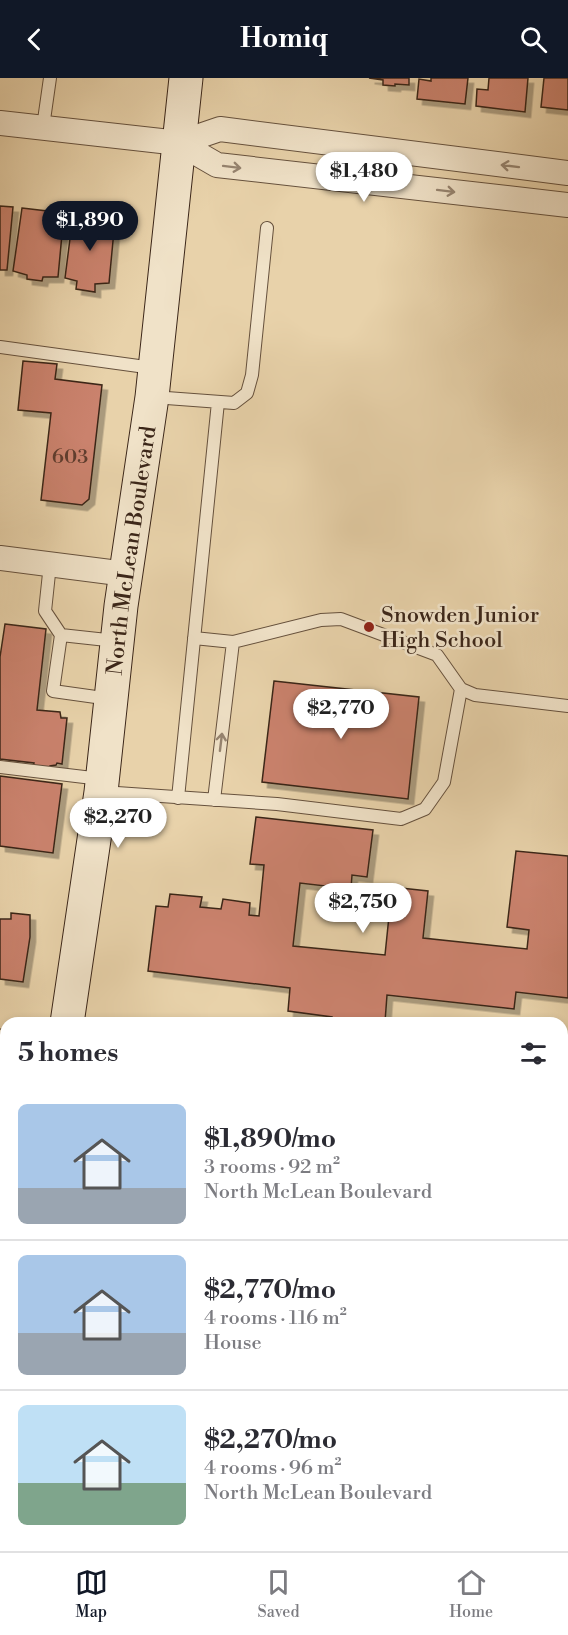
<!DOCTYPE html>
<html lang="en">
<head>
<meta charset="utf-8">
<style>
  body { margin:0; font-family:"Libre Bodoni",serif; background:#f2f2f3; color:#2b2b33; height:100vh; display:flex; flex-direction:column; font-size:22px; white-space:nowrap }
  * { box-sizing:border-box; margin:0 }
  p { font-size:20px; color:#7c7c81 }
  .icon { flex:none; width:33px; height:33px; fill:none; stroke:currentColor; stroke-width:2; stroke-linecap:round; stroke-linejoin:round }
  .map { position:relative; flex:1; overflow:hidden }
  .side { position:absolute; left:0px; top:939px; width:568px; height:534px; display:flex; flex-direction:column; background:#fff; border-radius:18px 18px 0 0; box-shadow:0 3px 9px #0003 }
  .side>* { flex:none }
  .price { position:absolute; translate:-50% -51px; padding:0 14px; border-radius:21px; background:#fff; color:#222; font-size:20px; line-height:39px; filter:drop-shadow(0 2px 3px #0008) }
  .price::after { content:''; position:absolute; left:50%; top:36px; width:18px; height:14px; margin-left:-9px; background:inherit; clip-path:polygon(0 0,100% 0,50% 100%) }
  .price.on { background:#111827; color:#fff }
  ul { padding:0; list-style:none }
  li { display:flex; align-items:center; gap:18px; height:150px; padding:0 18px }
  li+li { border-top:2px solid #e1e1e2 }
  li span { display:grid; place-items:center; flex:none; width:168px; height:120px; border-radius:9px; color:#555 }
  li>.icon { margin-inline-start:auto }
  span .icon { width:72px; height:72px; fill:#fffc; stroke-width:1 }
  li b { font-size:26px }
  h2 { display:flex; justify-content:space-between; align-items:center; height:72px; padding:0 18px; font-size:26px }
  header { display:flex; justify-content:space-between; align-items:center; height:78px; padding:0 18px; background:#111827; color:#fff; font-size:27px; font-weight:800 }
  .menu { display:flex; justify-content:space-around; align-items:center; height:84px; border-top:2px solid #e1e1e2; background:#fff; font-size:16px; color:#7c7c81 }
  .menu a { display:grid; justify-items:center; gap:3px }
  .menu .on { color:#111827 }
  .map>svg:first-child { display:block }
</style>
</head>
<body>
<header><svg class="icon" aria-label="back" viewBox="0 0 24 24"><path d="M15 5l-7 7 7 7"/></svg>Homiq<svg class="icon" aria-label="search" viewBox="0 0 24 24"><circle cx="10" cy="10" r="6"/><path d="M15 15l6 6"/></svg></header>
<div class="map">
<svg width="568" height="1473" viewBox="0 0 568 1473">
  <defs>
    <filter id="shadow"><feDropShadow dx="5.5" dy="5.5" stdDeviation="0" flood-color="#0004"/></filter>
  </defs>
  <rect width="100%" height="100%" fill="#e8d2aa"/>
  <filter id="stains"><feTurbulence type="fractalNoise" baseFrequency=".00333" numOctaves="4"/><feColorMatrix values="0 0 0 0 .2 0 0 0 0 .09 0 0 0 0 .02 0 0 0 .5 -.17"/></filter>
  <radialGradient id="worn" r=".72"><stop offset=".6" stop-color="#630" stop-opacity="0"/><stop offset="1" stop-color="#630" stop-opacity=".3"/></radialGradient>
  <!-- green -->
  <path fill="#b8bb87" stroke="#7a7050" stroke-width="1.5" d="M563 1121 568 1122V1473H27L28 1467H562Z"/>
  <!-- water -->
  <path fill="#9ab5b2" stroke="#747c75" stroke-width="1.5" d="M563 1411 568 1414V1467L563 1462Z"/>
  <!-- building -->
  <path fill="#ca826d" stroke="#3b2619" stroke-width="1.5" filter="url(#shadow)" d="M369 0H409V7L395 6V8L383 7V2Z
    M431 0H468L465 26 417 21 419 1 431 3Z
    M489 0H528L525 34 476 28 477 11 488 12Z
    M544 0H568V32L541 29Z
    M0 128 13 129 7 192H0Z
    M22 130 64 135 58 199H43L42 203 27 201V197L13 193Z
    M73 137 115 142 109 205 95 206V214L76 211 77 203 65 200Z
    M23 283 57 286 55 301 102 307 89 421 82 427 41 422 51 335 18 332Z
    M5 546 46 551 37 632 60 634 61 640H67L62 686 57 685 56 687 50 688V691L33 689 34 685 0 681V579Z
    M274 603 419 619 408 721 262 704Z
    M0 698 62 706 53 775 0 768Z
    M256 739 373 752 367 799 352 797 351 811 300 805 293 868 385 877 392 809 428 813 423 860 527 871 529 852 507 849 516 773 568 778V920L516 914 514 931 387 917 385 944 353 940 352 945H331L332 939 288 933 290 910 148 893 156 828 168 829 170 816 202 819 200 829 221 831 223 821 250 825 249 837 259 838 264 787 250 786Z
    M11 835 30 837V859L23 904 0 901V841H11Z
    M568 1280V1302L562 1298V1289Z
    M80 1467H140L146 1473H79Z"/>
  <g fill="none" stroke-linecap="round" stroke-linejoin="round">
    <!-- service casing -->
    <g stroke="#66513d" stroke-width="14">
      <path id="service" d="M43 49 50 0
        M0 269 153 290
        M153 319 234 325 247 315 252 297 267 150
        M50 486 45 533 61 557 53 613 110 621
        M61 557 116 563
        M194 560 233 564 321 542 341 541 437 577 461 611 475 617 568 628
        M0 689 101 701
        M102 714 277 726 401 741 425 731 444 704 461 611
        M178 720 218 324
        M214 722 233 564
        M562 1152H568
        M562 1198 568 1201
        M0 1247 6 1248
        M295 1467 299 1473
        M53 1473 54 1467"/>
    </g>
    <!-- minor casing -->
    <g stroke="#66513d" stroke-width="26">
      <path id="minor" d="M0 45 179 65 217 87 568 127
        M179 65 220 51 568 95
        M0 480 126 496"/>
    </g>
    <!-- secondary casing -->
    <g stroke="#3b2619" stroke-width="35">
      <g id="secondary">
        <path id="s1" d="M67 945 101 714 121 528 152 319 186 0"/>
        <path d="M6 1473V1467"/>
      </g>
    </g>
    <!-- primary casing -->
    <g stroke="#3b2619" stroke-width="35">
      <path id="primary" d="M0 968 6 969
        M0 1032H6
        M562 1036 568 1037
        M562 1096 568 1097"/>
    </g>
    <!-- service -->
    <use href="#service" stroke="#f0e2c8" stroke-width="12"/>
    <!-- minor -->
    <use href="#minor" stroke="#f0e2c8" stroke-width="24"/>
    <!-- secondary -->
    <use href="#secondary" stroke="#f0e2c8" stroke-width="33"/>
    <!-- primary -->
    <use href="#primary" stroke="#e8d2aa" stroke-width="33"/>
    <!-- rail -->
    <path stroke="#3b2619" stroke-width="4.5" stroke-dasharray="10 10" stroke-linecap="butt" d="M244 1467 246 1473
      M74 1473 75 1467"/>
  </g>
  <!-- one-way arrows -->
  <defs><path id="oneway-shaft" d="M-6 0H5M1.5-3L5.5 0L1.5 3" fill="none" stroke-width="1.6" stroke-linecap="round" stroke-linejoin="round" transform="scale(1.5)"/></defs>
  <g stroke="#968470">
    <use href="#oneway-shaft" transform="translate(510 88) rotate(-173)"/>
    <use href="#oneway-shaft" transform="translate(232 89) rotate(7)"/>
    <use href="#oneway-shaft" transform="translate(446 113) rotate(7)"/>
    <use href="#oneway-shaft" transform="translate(221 664) rotate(-83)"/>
  </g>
  <!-- markers -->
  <circle fill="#8f2418" stroke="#f0e2c8" stroke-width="2" cx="369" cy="549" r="6"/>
  <g text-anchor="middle" stroke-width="5" stroke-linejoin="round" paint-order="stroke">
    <!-- number labels -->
    <g font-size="20" fill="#5f3d2e">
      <text x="70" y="385">603</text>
    </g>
    <!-- street labels -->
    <g font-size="22" fill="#3b2619" stroke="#f0e2c8">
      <text dy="8" stroke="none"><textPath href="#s1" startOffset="477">North McLean Boulevard</textPath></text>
    </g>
    <!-- poi labels -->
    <g font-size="22" fill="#3b2619" stroke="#f0e2c8" text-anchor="start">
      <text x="381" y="544">Snowden Junior<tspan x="381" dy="25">High School</tspan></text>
    </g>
  </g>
  <rect width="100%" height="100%" filter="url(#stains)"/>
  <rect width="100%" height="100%" fill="url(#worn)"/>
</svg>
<b class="price" style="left:364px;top:125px">$1,480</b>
<b class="price on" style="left:90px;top:174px">$1,890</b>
<b class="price" style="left:341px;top:662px">$2,770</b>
<b class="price" style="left:118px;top:771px">$2,270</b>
<b class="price" style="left:363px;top:856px">$2,750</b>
<section class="side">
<h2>5 homes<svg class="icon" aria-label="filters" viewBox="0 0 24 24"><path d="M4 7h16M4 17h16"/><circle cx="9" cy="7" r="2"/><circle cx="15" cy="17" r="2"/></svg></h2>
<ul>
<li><span style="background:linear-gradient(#a9c7e8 70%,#9aa5b1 0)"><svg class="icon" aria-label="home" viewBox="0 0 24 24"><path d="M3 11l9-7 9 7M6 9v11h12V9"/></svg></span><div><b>$1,890/mo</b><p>3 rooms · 92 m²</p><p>North McLean Boulevard</p></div></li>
<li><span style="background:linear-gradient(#a9c7e8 65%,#9aa5b1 0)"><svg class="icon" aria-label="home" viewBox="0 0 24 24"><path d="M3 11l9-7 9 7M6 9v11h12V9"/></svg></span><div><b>$2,770/mo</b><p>4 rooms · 116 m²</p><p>House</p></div></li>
<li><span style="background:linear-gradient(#bfe0f5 65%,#7fa58c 0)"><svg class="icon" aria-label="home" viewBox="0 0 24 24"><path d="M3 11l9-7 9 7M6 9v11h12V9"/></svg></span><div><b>$2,270/mo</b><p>4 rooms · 96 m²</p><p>North McLean Boulevard</p></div></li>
</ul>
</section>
</div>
<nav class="menu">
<a class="on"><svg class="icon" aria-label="map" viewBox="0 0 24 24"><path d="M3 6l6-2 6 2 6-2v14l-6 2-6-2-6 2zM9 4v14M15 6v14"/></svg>Map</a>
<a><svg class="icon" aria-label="saved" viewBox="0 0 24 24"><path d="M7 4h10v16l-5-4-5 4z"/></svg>Saved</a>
<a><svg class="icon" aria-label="home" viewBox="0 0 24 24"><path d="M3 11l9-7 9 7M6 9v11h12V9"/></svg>Home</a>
</nav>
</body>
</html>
